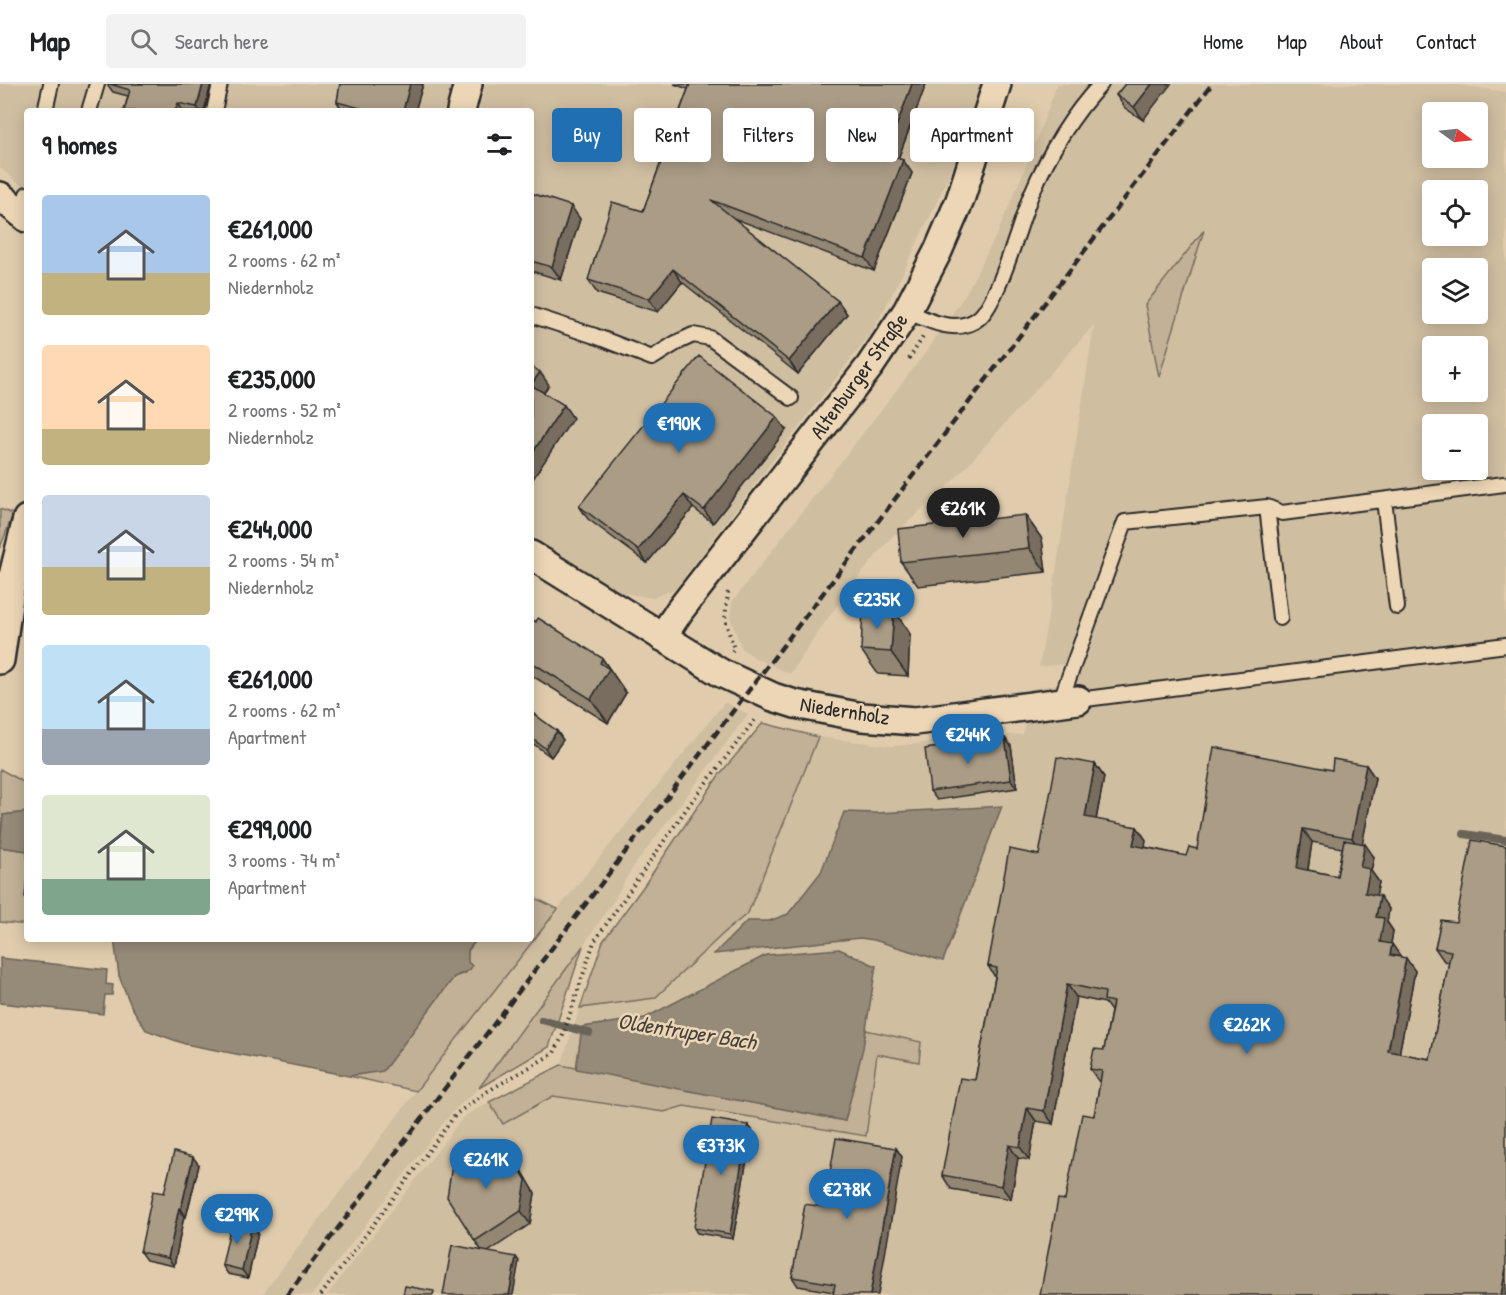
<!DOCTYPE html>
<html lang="en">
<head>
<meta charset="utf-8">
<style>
  body { margin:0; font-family:"Patrick Hand",sans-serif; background:#f2f2f2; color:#202124; height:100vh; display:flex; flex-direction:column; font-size:22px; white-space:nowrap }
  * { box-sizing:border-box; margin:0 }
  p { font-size:20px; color:#757577 }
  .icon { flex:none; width:33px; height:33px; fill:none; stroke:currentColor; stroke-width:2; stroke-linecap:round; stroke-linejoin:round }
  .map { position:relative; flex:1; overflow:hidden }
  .sheet { position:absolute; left:24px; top:24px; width:510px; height:834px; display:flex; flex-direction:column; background:#fff; border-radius:6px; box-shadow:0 3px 15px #0003 }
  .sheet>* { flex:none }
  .guide { position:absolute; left:552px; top:24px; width:570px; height:54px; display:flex; gap:12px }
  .needle { width:39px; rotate:105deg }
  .tools { position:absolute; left:1422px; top:18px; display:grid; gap:12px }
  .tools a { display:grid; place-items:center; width:66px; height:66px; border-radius:6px; background:#fff; box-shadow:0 3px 15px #0003; font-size:30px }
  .price { position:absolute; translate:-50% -51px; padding:0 14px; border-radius:21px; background:#1f6fb2; color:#fff; font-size:20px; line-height:39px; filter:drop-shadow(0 2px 3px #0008) }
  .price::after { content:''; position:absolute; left:50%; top:36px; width:18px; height:14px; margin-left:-9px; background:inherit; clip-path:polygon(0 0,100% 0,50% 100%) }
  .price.active { background:#222; color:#fff }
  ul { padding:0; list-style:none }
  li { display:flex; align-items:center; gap:18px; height:150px; padding:0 18px }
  li span { display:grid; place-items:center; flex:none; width:168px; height:120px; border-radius:6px; color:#555 }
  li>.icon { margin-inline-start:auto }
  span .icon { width:72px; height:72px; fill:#fffc; stroke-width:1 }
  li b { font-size:26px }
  h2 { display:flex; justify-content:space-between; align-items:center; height:72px; padding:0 18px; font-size:26px }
  .tag { padding:0 21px; border-radius:6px; background:#fff; box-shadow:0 3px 15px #0003; font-size:21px; line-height:54px }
  .tag.active { background:#1f6fb2; color:#fff }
  header { display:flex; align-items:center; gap:36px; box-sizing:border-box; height:84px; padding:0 30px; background:#fff; border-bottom:2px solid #e0e0e0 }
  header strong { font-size:28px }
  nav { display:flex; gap:33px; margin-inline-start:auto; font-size:21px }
  .search { width:420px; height:54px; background:#f2f2f2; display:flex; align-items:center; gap:15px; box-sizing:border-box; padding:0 21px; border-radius:6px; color:#757577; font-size:22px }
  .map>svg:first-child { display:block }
</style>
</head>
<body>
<header>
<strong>Map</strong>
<div class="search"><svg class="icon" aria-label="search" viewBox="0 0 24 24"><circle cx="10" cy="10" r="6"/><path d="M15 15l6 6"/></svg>Search here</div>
<nav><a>Home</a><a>Map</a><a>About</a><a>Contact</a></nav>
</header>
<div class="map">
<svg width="1506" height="1211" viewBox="0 0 1506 1211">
  <rect width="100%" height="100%" fill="#e0ccad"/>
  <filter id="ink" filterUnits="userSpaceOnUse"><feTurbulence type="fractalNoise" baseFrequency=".0167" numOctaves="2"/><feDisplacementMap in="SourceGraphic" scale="12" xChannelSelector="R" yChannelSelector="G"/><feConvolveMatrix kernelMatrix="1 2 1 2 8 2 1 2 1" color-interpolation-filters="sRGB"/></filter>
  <g filter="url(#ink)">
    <!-- built -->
    <path fill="#d0bea1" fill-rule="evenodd" d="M0 0H454L447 27H27V106L0 84Z
      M486 0H981L951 88 896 203 873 246 675 505 652 514 618 508 531 453V27H479Z
      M1057 0H1452L1506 8V1211H327L464 1032 561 981 580 924 655 914 726 847 748 829 818 653 893 662 1023 650 1030 605 1057 600 1064 580 1039 583 1054 500 1094 241 955 395 891 454 846 508 790 590 759 576 742 565 730 533 732 518 926 268 965 211 998 148 1033 65ZM1432 28H1478V74H1432ZM1432 106H1478V152H1432ZM1432 184H1478V230H1432ZM1432 262H1478V308H1432ZM1432 340H1478V386H1432Z
      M725 618 748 630 631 786 614 816 583 862 479 1004 452 1028 312 1211H262L416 1007 558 825Z"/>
    <!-- green -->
    <path fill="#c2b197" stroke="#766e61" stroke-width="1.5" d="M1204 146 1159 293 1145 221Z
      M0 425 13 430 0 464Z
      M763 639 818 653 748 829 726 847 655 914 580 924 603 857 643 803 719 691Z
      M0 685 27 700V728L3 731 0 758Z
      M0 763 27 767V841L0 838Z
      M531 812 558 825 416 1007 349 992 383 986 454 893 466 889 468 867 477 855H531Z
      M583 862 549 963 479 1004Z
      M866 946 921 958 919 978 877 970 866 1052 684 1022 664 1028 553 1012 503 1040 489 1018 561 981 845 1037Z"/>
    <!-- water -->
    <path fill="#968a78" stroke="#6b6459" stroke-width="1.5" d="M1002 722 943 877 874 856 860 854 714 870 747 837H769L788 830 821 788 844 728 877 729Z
      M27 728V767L0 763 3 731Z
      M114 855H477L468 866V878L472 882 470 886 454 893 383 987 349 992 185 960 146 946 131 922 119 892Z
      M839 865 876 882 863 964 845 1037 576 985 582 943 645 934 766 871Z
      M0 874 107 886 106 900 113 901 112 911H105L103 930 0 919Z"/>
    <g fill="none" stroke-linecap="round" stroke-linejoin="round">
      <!-- stream -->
      <path stroke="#6b6459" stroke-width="8" d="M1464 750 1506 756
        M542 936 589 949"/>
      <!-- lane casing -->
      <g stroke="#2b2b2b" stroke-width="18">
        <path id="lane" d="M45 27 51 0
          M89 27 97 0
          M214 27 220 0
          M23 130 27 110
          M907 227C928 237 959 252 980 233 1000 213 1019 141 1031 111 1048 71 1071 32 1101 0
          M531 231 595 252 652 274 676 259 693 251 710 254 791 314
          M1384 416 1397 523
          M1267 423 1280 534
          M1078 616 1506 561
          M1060 618 1125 438 1267 423 1282 429 1504 400"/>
      </g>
      <!-- street casing -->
      <g stroke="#2b2b2b" stroke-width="32">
        <path id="street" d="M461 27 468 0
          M0 112 27 134
          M531 471 721 589 773 613 795 620 862 633 915 637 1078 616
          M662 553 680 526 870 282 907 227 938 167 960 116 997 0
          M0 576 11 500 27 435"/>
      </g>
      <!-- path -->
      <path stroke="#2b2b2b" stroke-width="4" stroke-dasharray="1.5 4.5" stroke-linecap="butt" d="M909 275 923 253
        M728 508 725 535 734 565 732 567
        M321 1211 456 1030 488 1007 554 969 563 951 594 858 689 721 757 633"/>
      <!-- lane -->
      <use href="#lane" stroke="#ecd6b5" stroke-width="14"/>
      <!-- street -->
      <use href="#street" stroke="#ecd6b5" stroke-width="27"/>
      <!-- rail -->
      <path stroke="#2b2b2b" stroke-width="4.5" stroke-dasharray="9 4.5" stroke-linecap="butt" d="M287 1211 1212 0"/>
    </g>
    <!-- wall -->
    <path fill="#938673" stroke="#2b2b2b" stroke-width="1.5" fill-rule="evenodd" d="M107 0H211L204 27H124L128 12 113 8Z
      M340 0H423L415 27H343L337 18Z
      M674 0H926L898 75 903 76 912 89 874 187 733 134 838 217 847 230 798 290 682 198 658 228 597 209 588 196 643 127 688 5Z
      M1125 0 1143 36 1125 24 1116 11Z
      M531 109 580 135 561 196 531 187Z
      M786 346 713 439 693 424 647 479 588 435 579 422Z
      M1025 431 1042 455 1046 488 918 502 901 478Z
      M894 526 910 550 908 592 878 590 861 566Z
      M531 535 602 574 626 609 608 639 531 591Z
      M531 628 557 647 563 656 551 673 531 658Z
      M1005 654 1011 662 1017 704 937 716 930 707Z
      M1095 680 1104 693 1096 736 1137 743 1146 756 1145 763 1186 772 1197 765 1332 686 1366 681 1375 694 1362 760 1374 773 1371 787 1379 798 1376 811 1389 825 1387 838 1393 847 1391 860 1401 873 1415 887 1399 970 1430 975 1449 878 1444 877 1435 864 1456 838 1506 1211 1065 1116 1094 1032 1100 998H1099L1090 985 1104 966 1111 927 1105 919 1076 913 1053 1040 1036 1037 1029 1076 1018 1074 1011 1115 951 1105 942 1091 975 996 995 893 988 882 1039 771ZM1312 758 1342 764 1337 792 1308 786Z
      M748 1041 752 1046 733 1155 697 1149 694 1144Z
      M896 1064 902 1073 833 1208 798 1202 792 1193 824 1123Z
      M199 1081 186 1133 184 1132 174 1182 146 1176 140 1168 164 1109Z
      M520 1083 535 1109 530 1140 488 1168 519 1177 482 1167 475 1157Z
      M252 1141 258 1149 248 1194 228 1190 222 1181Z"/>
    <!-- shaded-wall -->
    <path fill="#786d5e" stroke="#2b2b2b" stroke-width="1.5" d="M203 0H211L204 27H200L197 23Z
      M410 0H423L415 27H403Z
      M912 0H926L895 83 886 70Z
      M1152 0H1171L1143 36 1134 23Z
      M178 19 183 27H175Z
      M903 76 912 89 874 187 865 174Z
      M571 122 580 135 561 196 552 183Z
      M673 185 682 198 658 228 649 215Z
      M838 217 847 230 798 290 789 277Z
      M540 288 549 301 540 314 531 301Z
      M564 321 573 334 531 398V371Z
      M777 333 786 346 713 439 704 426Z
      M684 411 693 424 647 479 638 466Z
      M1025 431 1042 455 1046 488 1029 464Z
      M894 526 910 550 908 592 891 568Z
      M602 574 626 609 608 639 591 615 600 579Z
      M557 647 563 656 551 673 545 664Z
      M1005 654 1011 662 1017 704 1011 696Z
      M1095 680 1104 693 1094 746 1085 733Z
      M1366 681 1375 694 1361 767 1352 754Z
      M1137 743 1146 756 1143 774 1133 761Z
      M1303 745 1312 758 1306 797 1297 784Z
      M1365 760 1374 773 1371 787 1379 798 1374 822 1365 809 1360 783Z
      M1380 812 1389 825 1387 838 1393 847 1389 871 1380 858 1376 833Z
      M1392 860 1401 873 1390 871Z
      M1406 874 1415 887 1397 981 1388 967Z
      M1067 900 1076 913 1053 1040 1044 1027Z
      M1027 1024 1036 1037 1029 1076 1020 1063Z
      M748 1041 752 1046 733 1155 730 1150Z
      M1009 1061 1018 1074 1011 1115 1001 1102Z
      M896 1064 902 1073 878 1211H870Z
      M511 1070 520 1083 535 1109 530 1140 521 1127Z
      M193 1073 199 1081 186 1133 181 1125Z
      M179 1124 184 1132 174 1182 168 1174Z
      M252 1141 258 1149 248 1194 242 1186Z
      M516 1173 519 1177 513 1211H509Z
      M1506 1184V1211H1501Z"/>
    <!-- building -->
    <path fill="#ab9c86" stroke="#2b2b2b" stroke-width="1.5" d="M110 0H203L197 23 178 19 175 27H124L130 6Z
      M340 0H410L403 27H372L337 18Z
      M690 0H912L886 70 903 76 865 174 711 116 838 217 789 277 673 185 649 215 588 196 612 118 643 127Z
      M1125 0H1152L1134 23 1116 11Z
      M531 109 571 122 552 183 531 177Z
      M699 272 777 333 704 426 684 411 638 466 579 422Z
      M531 282 540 288 531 301 564 321 531 371Z
      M1025 431 1029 464 901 478 898 445Z
      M863 524 894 526 891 568 861 566Z
      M538 534 602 574 600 579 609 585 591 615 531 578V535L536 538Z
      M531 628 557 647 545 664 531 654Z
      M1005 654 1011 696 930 707 925 665Z
      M1214 663 1332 686 1333 675 1366 681 1352 754 1303 745 1297 784 1337 792 1344 756 1365 760 1360 783 1370 785 1365 809 1380 812 1376 833 1384 834 1380 858 1392 860 1390 871 1406 874 1388 967 1430 975 1451 867 1435 864 1441 836 1456 838 1472 756 1506 762V1184L1501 1211H1040L1058 1115 1065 1116 1082 1030 1094 1032 1102 987 1090 985 1094 965 1104 966 1113 918 1104 916 1105 908 1067 900 1044 1027 1027 1024 1020 1063 1009 1061 1001 1102 942 1091 960 994 975 996 997 884 988 882 1009 765 1039 771 1057 673 1095 680 1085 733 1137 743 1133 761 1186 772 1189 763 1197 765Z
      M27 792V813H25Z
      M712 1035 748 1041 730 1150 694 1144Z
      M836 1054 896 1064 870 1211H833L835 1200 792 1193 805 1120 824 1123Z
      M478 1063 511 1070 526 1096 521 1127 475 1157 447 1113 452 1081Z
      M174 1068 193 1073 181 1125 179 1124 168 1174 140 1168 153 1107 164 1109Z
      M232 1136 252 1141 242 1186 222 1181Z
      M452 1161 516 1173 509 1211H443Z
      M405 1202 434 1207 433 1211H403Z"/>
  </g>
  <g text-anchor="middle" stroke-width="5" stroke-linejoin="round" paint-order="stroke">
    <!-- street labels -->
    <g font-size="21" fill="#2b2b2b" stroke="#ecd6b5">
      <text transform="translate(859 292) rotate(-54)" y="7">Altenburger Straße</text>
      <text transform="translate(845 627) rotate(9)" y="7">Niedernholz</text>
    </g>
    <!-- water labels -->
    <g font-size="22" font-style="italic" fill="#46433e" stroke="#ecd6b5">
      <text transform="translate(687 947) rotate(9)" y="8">Oldentruper Bach</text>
    </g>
  </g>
</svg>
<div class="tools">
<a><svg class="needle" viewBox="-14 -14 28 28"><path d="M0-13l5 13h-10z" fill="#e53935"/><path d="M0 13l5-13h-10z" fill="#757577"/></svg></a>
<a><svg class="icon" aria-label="locate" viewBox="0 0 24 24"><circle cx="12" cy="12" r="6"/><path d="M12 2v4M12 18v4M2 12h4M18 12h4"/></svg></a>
<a><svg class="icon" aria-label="layers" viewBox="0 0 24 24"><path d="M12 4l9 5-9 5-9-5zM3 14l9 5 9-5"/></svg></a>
<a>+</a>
<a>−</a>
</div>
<b class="price" style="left:679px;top:370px">€190K</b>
<b class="price active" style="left:963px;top:455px">€261K</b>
<b class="price" style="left:877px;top:546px">€235K</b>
<b class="price" style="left:968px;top:681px">€244K</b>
<b class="price" style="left:1247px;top:971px">€262K</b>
<b class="price" style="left:721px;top:1092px">€373K</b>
<b class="price" style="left:486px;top:1106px">€261K</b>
<b class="price" style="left:847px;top:1136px">€278K</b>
<b class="price" style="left:237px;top:1161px">€299K</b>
<div class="guide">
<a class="tag active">Buy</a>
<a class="tag">Rent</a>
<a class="tag">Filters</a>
<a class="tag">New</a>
<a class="tag">Apartment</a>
</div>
<section class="sheet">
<h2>9 homes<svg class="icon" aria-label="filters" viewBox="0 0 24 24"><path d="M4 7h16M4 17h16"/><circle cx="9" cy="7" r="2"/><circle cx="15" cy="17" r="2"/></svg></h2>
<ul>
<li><span style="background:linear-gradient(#a9c7e8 65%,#c2b280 0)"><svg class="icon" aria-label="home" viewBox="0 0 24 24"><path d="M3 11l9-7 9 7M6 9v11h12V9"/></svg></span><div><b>€261,000</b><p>2 rooms · 62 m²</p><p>Niedernholz</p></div></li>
<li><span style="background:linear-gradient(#ffd9b3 70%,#c2b280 0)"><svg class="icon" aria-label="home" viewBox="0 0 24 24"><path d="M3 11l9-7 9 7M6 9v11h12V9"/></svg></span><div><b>€235,000</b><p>2 rooms · 52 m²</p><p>Niedernholz</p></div></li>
<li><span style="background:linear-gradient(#c9d6e8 60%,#c2b280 0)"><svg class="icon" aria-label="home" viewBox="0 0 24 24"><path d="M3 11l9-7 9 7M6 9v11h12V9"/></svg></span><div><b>€244,000</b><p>2 rooms · 54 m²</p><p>Niedernholz</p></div></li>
<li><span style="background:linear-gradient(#bfe0f5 70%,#9aa5b1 0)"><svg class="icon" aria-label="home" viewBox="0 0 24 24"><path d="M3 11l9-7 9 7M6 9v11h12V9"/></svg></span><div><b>€261,000</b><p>2 rooms · 62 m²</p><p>Apartment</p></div></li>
<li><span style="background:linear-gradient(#dfe7d0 70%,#7fa58c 0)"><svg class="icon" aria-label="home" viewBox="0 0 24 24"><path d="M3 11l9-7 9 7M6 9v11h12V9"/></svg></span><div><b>€299,000</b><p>3 rooms · 74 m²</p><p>Apartment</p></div></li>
</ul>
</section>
</div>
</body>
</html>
